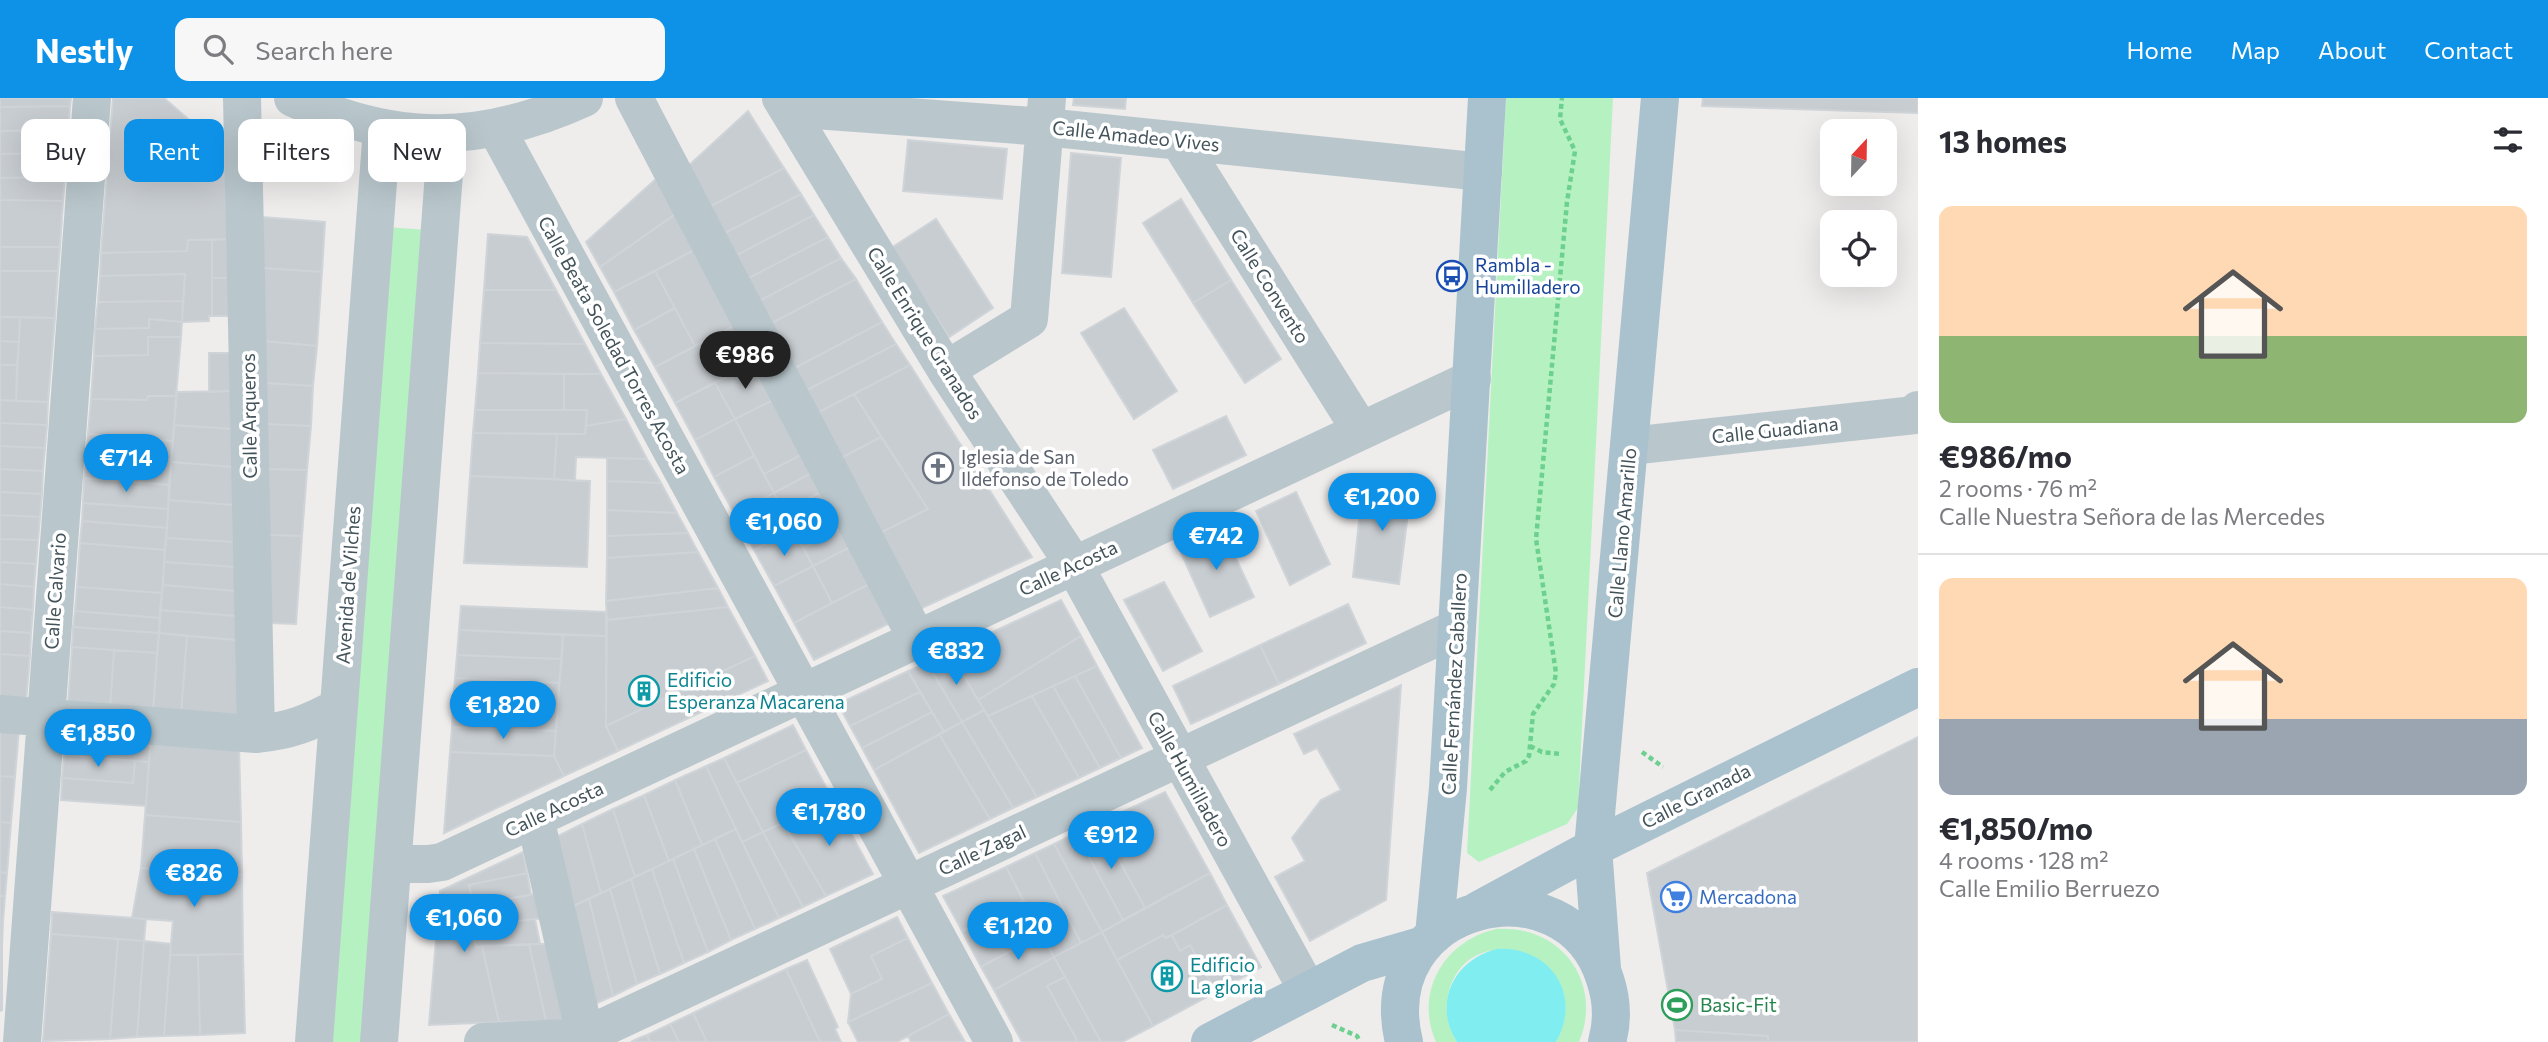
<!DOCTYPE html>
<html lang="en">
<head>
<meta charset="utf-8">
<style>
  body { margin:0; font-family:Commissioner,sans-serif; background:#f7f7f7; color:#2b2b33; height:100vh; display:flex; flex-direction:column; font-size:26px; white-space:nowrap }
  * { box-sizing:border-box; margin:0 }
  p { font-size:23px; color:#7c7c81 }
  .icon { flex:none; width:38px; height:38px; fill:none; stroke:currentColor; stroke-width:2; stroke-linecap:round; stroke-linejoin:round }
  .map { position:relative; flex:1; overflow:hidden }
  .sheet { display:flex; flex-direction:column; background:#fff; width:630px }
  .sheet>* { flex:none }
  .hud { position:absolute; left:21px; top:21px; width:665px; height:63px; display:flex; gap:14px }
  .needle { width:46px; rotate:22deg }
  .fabs { position:absolute; left:1820px; top:21px; display:grid; gap:14px }
  .fabs a { display:grid; place-items:center; width:77px; height:77px; border-radius:14px; background:#fff; box-shadow:0 7px 28px #0002; font-size:35px }
  .price { position:absolute; translate:-50% -60px; padding:0 16px; border-radius:24px; background:#0e92e7; color:#fff; font-size:23px; line-height:46px; filter:drop-shadow(0 2px 4px #0008) }
  .price::after { content:''; position:absolute; left:50%; top:42px; width:21px; height:16px; margin-left:-10px; background:inherit; clip-path:polygon(0 0,100% 0,50% 100%) }
  .price.on { background:#222; color:#fff }
  ul { padding:0; list-style:none }
  li { display:grid; align-content:center; gap:14px; height:371px; padding:0 21px }
  li+li { border-top:2px solid #e1e1e2 }
  li span { display:grid; place-items:center; height:217px; border-radius:14px; color:#555 }
  li>.icon { margin-inline-start:auto }
  span .icon { width:126px; height:126px; fill:#fffc; stroke-width:1 }
  li b { font-size:30px }
  h2 { display:flex; justify-content:space-between; align-items:center; height:84px; padding:0 21px; font-size:30px }
  .chip { padding:0 24px; border-radius:14px; background:#fff; box-shadow:0 7px 28px #0002; font-size:24px; line-height:63px }
  .chip.on { background:#0e92e7; color:#fff }
  header { display:flex; align-items:center; gap:42px; box-sizing:border-box; height:98px; padding:0 35px; background:#0e92e7; color:#fff }
  header strong { font-size:33px }
  nav { display:flex; gap:38px; margin-inline-start:auto; font-size:24px }
  .search { width:490px; height:63px; background:#f7f7f7; display:flex; align-items:center; gap:18px; box-sizing:border-box; padding:0 24px; border-radius:14px; color:#7c7c81; font-size:26px }
  main { display:flex; flex:1; min-height:0 }
  .map>svg:first-child { display:block }
</style>
</head>
<body>
<header>
<strong>Nestly</strong>
<div class="search"><svg class="icon" aria-label="search" viewBox="0 0 24 24"><circle cx="10" cy="10" r="6"/><path d="M15 15l6 6"/></svg>Search here</div>
<nav><a>Home</a><a>Map</a><a>About</a><a>Contact</a></nav>
</header>
<main>
<div class="map">
<svg width="1918" height="944" viewBox="0 0 1918 944">
  <rect width="100%" height="100%" fill="#efecec"/>
  <!-- green -->
  <path fill="#b6f1c2" d="M1506 0H1613L1578 710 1567 726 1479 764 1467 755Z
    M385 129 428 132 368 944H325Z
    M1496 831C1560 826 1604 884 1579 944H1556C1601 859 1471 813 1449 893 1444 911 1447 928 1457 944H1436C1414 894 1444 843 1496 831Z"/>
  <!-- water -->
  <path fill="#80edf1" d="M1497 851C1550 848 1583 897 1556 944H1457C1432 906 1454 861 1497 851Z"/>
  <!-- building -->
  <path fill="#c8cdd1" stroke="#cfd4d8" stroke-width="2" d="M0 0H71L70 8 0 9Z
    M113 0H164L226 54 227 141 188 142 187 153 101 155Z
    M1074 0H1126L1125 11 1073 7Z
    M1703 0H1918V15L1702 8Z
    M70 8 68 32 0 33V9Z
    M748 13 784 70 707 110 686 70Z
    M68 32 67 55 0 56V33Z
    M908 42 1007 51 1002 101 903 93Z
    M67 55 65 79 0 80V56Z
    M1071 55 1121 60 1111 179 1062 175Z
    M784 70 801 96 721 137 707 110Z
    M65 79 63 103 0 102V80Z
    M658 79 677 115 600 169 586 144Z
    M801 96 814 117 733 159 721 137Z
    M1181 101 1231 182 1193 205 1143 125Z
    M0 102 63 103 60 149H0Z
    M677 115 696 151 614 194 600 169Z
    M814 117 828 139 745 182 733 159Z
    M261 119 325 124 322 174 263 170Z
    M936 121 993 210 949 239 891 150Z
    M488 136 527 139 556 192H484Z
    M828 139 841 160 757 204 745 182Z
    M227 141 228 180H212V142Z
    M188 142H212V218H209V223L182 224 185 176 100 178 101 155 187 153Z
    M0 149H60L58 173H0Z
    M696 151 736 227 695 248 655 173Z
    M841 160 856 181 768 227 757 204Z
    M263 170 322 174 317 248 264 243Z
    M0 173H58L55 220 0 219Z
    M655 173 675 210 634 232 614 194Z
    M185 176 183 203 98 204 100 178Z
    M212 180H228L229 218H212Z
    M856 181 882 224 791 272 768 227Z
    M1231 182 1281 261 1245 285 1193 205Z
    M484 192H556L585 246 480 245Z
    M183 203 182 224 149 221V230L95 231 98 204Z
    M675 210 695 248 655 269 634 232Z
    M1124 210 1177 293 1134 321 1081 235Z
    M0 219H20L19 244 0 243Z
    M20 219 55 220 48 304 16 303Z
    M149 221 182 224 181 239H148V257L94 258 95 231 149 230Z
    M882 224 896 246 803 294 791 272Z
    M736 227 755 264 675 305 655 269Z
    M148 239H181L176 298H148L147 302 91 301 94 258 148 257Z
    M0 243 19 244 17 267H0Z
    M264 243 317 248 313 288 265 285Z
    M480 245 585 246 601 276 478 275Z
    M896 246 910 267 815 316 803 294Z
    M209 255H230L231 293 209 294Z
    M755 264 775 301 735 321 715 285Z
    M0 267H17L16 303 0 302Z
    M910 267 1032 459 918 512 878 436 928 411 854 296Z
    M478 275 564 276V312H475Z
    M564 276H601L626 321 586 328 587 312H564Z
    M265 285 313 288 311 328 266 326Z
    M715 285 735 321 695 342 675 305Z
    M231 293 232 331 174 327 177 294Z
    M854 296 881 339 839 361 815 316Z
    M148 298H176L173 343 88 336 91 301 147 302Z
    M775 301 803 356 764 376 735 321Z
    M0 302 48 304 47 327 0 325Z
    M475 312H587L585 336 473 335Z
    M1226 318 1246 357 1173 391 1153 352Z
    M626 321 647 361 576 359 575 383 554 381 557 336H585L586 328Z
    M735 321 754 358 714 379 695 342Z
    M0 325 47 327 45 350 0 348Z
    M266 326 311 328 307 372 267 371Z
    M174 327 232 331 233 369 171 364Z
    M473 335 557 336 554 381 470 378Z
    M88 336 173 343 169 387 84 380Z
    M881 339 928 411 878 436 839 361Z
    M0 348 45 350 43 373 0 371Z
    M803 356 813 374 774 395 764 376Z
    M754 358 774 395 734 415 714 379Z
    M607 360 647 361 661 385 607 383Z
    M171 364 233 369V407L169 402Z
    M0 371 43 373 42 396 0 394Z
    M267 371 307 372 302 438 268 437Z
    M813 374 823 393 783 413 774 395Z
    M470 378 590 383 587 469 464 465Z
    M84 380 169 387 168 411 83 405Z
    M607 383 661 385 677 415 607 412Z
    M1363 386 1411 392 1399 486 1353 479Z
    M823 393 833 411 793 431 783 413Z
    M0 394 42 396 40 419 0 417Z
    M1296 394 1330 466 1290 487 1256 413Z
    M774 395 793 431 754 452 734 415Z
    M169 402 233 407 234 444 166 440Z
    M83 405 168 411 167 430 82 423Z
    M833 411 842 429 803 450 793 431Z
    M607 412 677 415 688 435 607 438Z
    M0 417 40 419 38 442 0 441Z
    M82 423 167 430 165 452 80 445Z
    M1221 428 1254 499 1210 519 1178 448Z
    M842 429 852 448 813 468 803 450Z
    M793 431 813 468 774 488 754 452Z
    M688 435 698 454 607 460V438Z
    M268 437 302 438 296 526 270 525Z
    M166 440 234 444 235 469 164 464Z
    M0 441 38 442 36 466 0 464Z
    M80 445 165 452 162 495 77 489Z
    M852 448 871 485 832 505 813 468Z
    M698 454 718 490 606 503 607 460Z
    M0 464 36 466 34 489 0 486Z
    M164 464 235 469V493L163 487Z
    M813 468 832 505 794 525 774 488Z
    M1164 484 1202 553 1163 573 1124 502Z
    M871 485 892 524 814 562 794 525Z
    M0 486 34 489 33 512 0 509Z
    M163 487 235 493 236 518 160 512Z
    M77 489 162 495 160 520 75 513Z
    M718 490 728 509 607 522 606 503Z
    M1061 502 1081 538 978 602 950 554Z
    M1348 506 1366 545 1279 586 1260 547Z
    M461 508 606 514V538L459 532Z
    M0 509 33 512 31 535 0 533Z
    M728 509 755 558 606 628 607 522Z
    M160 512 236 518V542L159 535Z
    M75 513 160 520 159 535 73 529Z
    M73 529 159 535 157 555 72 549Z
    M459 532 563 537 562 561 457 557Z
    M0 533 31 535 30 558 0 556Z
    M159 535 187 538 181 616 153 614Z
    M563 537 606 538V628L618 653 564 678 554 658Z
    M187 538 236 542 238 620 181 616Z
    M1081 538 1097 568 988 618 978 602Z
    M1260 547 1279 586 1191 626 1173 588Z
    M72 549 114 552 110 611 68 607Z
    M114 552 157 555 153 614 110 611Z
    M950 554 984 612 962 624 927 565Z
    M0 556 30 558 26 604 0 602Z
    M457 557 562 561 559 585 455 580Z
    M755 558 768 583 618 653 606 628Z
    M927 565 962 624 944 634 908 573Z
    M1097 568 1142 650 1121 660 1075 578Z
    M908 573 920 594 850 628 838 606Z
    M1075 578 1121 660 1100 670 1053 588Z
    M455 580 559 585 558 610 453 605Z
    M1401 587 1386 802 1310 843 1275 779 1305 763 1292 740 1321 702 1341 692 1317 650 1304 656 1294 636Z
    M1053 588 1100 670 1079 680 1032 598Z
    M920 594 932 614 862 650 850 628Z
    M1032 598 1079 680 1037 699 988 618Z
    M453 605 558 610 556 633 452 629Z
    M984 612 1037 699 1013 710 962 624Z
    M932 614 944 634 874 672 862 650Z
    M962 624 1013 710 990 721 939 636Z
    M793 627 806 652 737 685 724 660Z
    M0 629 19 631 15 679 0 678Z
    M452 629 556 633 554 658 450 654Z
    M66 635 151 641 149 664 64 657Z
    M939 636 990 721 919 755 874 672Z
    M1918 639V944H1768V938L1675 932 1647 775Z
    M151 641 239 648 241 724 145 717Z
    M806 652 833 702 763 734 737 685Z
    M450 654 554 658 564 678 444 735Z
    M64 657 135 663 133 685 62 680Z
    M724 660 763 734 742 744 706 668Z
    M135 663 149 664 146 708 61 702 62 680 133 685Z
    M706 668 736 731 702 747 675 682Z
    M0 678 15 679 11 725 0 724Z
    M675 682 702 747 669 763 644 697Z
    M1165 694 1210 775 1145 810 1099 725Z
    M644 697 669 763 635 779 613 711Z
    M833 702 873 776 826 798 783 725Z
    M613 711 635 779 601 795 582 726Z
    M145 717 241 724 242 777 141 770Z
    M0 724 11 725 7 775 0 774Z
    M783 725 826 798 803 809 763 734Z
    M1099 725 1145 810 1123 822 1076 735Z
    M582 726 601 795 567 811 552 741Z
    M736 731 779 820 755 831 715 741Z
    M763 734 803 809 779 820 742 744Z
    M1076 735 1123 822 1102 834 1054 746Z
    M715 741 755 831 731 842 694 751Z
    M1054 746 1102 834 1081 845 1035 755Z
    M694 751 731 842 708 854 673 761Z
    M523 754 527 775 469 787 476 818 469 819 476 849 482 848 499 924 429 927 440 793Z
    M1035 755 1081 845 1054 859 1006 769Z
    M673 761 708 854 684 865 652 771Z
    M1006 769 1023 802 962 833 943 798Z
    M141 770 242 777 243 856 170 857 173 823 132 820Z
    M652 771 684 865 660 876 631 781Z
    M0 774 7 775 5 798H0Z
    M527 775 531 797 474 807 469 787Z
    M1210 775 1227 807 1172 837 1165 840 1163 837 1117 862 1102 834Z
    M631 781 660 876 637 886 610 791Z
    M610 791 637 886 613 898 589 801Z
    M540 795 546 820 471 828 469 819 476 818 474 807Z
    M0 798H5L3 823 0 822Z
    M589 801 613 898 590 908 567 811Z
    M1023 802 1042 836 981 869 962 833Z
    M1227 807 1261 869 1216 894 1190 847 1180 853 1172 837Z
    M52 814 146 821 144 843 51 836Z
    M897 819 908 840 871 858 882 881 851 896 830 851Z
    M535 821 540 846 476 849 471 828Z
    M0 822 3 823 2 847H0Z
    M1102 834 1153 928 1122 944H1101L1054 859Z
    M51 836 118 841 110 941 43 943Z
    M1042 836 1054 859 994 892 981 869Z
    M1163 837 1165 840 1172 837 1180 853 1190 847 1216 894 1153 928 1117 862Z
    M908 840 932 885 848 924 851 896 882 881 871 858Z
    M118 841 144 843 137 939 110 941Z
    M144 843 171 846 164 938 137 939Z
    M529 846 546 923 499 924 482 848Z
    M529 846H552L569 921 546 923Z
    M0 847H2V912L0 913Z
    M243 856 245 935 200 937 198 857Z
    M170 857H198L200 937 164 938Z
    M1054 859 1065 879 1047 888 1078 944H1022L994 892Z
    M807 862 838 929 835 931 841 944H820L786 871Z
    M786 871 820 944H707L693 915Z
    M1065 879 1101 944H1078L1047 888Z
    M932 885 949 916 897 944H858L848 924Z
    M693 915 707 944H679L670 926Z
    M949 916 965 944H911L908 938Z
    M670 926 679 944H650L647 937Z
    M1675 932 1768 938V944H1676Z
    M647 937 650 944H631L639 940Z"/>
  <g fill="none" stroke-linecap="round" stroke-linejoin="round">
    <!-- path -->
    <path stroke="#6cd08e" stroke-width="4.5" stroke-dasharray="5 3.5" stroke-linecap="butt" d="M1530 648 1542 654 1560 656
      M1642 654 1663 669
      M1490 692 1505 674 1526 663 1529 658 1533 616 1554 586 1556 575 1536 441 1567 104 1575 53 1560 21 1562 0
      M1332 927 1357 938 1360 944"/>
    <!-- minor -->
    <path stroke="#b9c7cd" stroke-width="38" d="M242 0 256 636
      M293 0C395 47 481 47 584 0
      M634 0 917 541
      M781 0 946 272 1074 467 1308 893
      M788 10 1045 29 1483 74
      M496 30 994 944
      M1179 43 1361 333
      M946 272 1029 221 1047 0
      M1630 348 1915 317 1918 312
      M0 616 256 636C290 633 309 625 339 609
      M535 720 580 915 584 944
      M393 766H428L442 764 1472 281
      M22 944 92 0
      M314 944 382 30
      M379 944 447 35
      M483 944 583 939 1457 530"/>
    <!-- major -->
    <path stroke="#a9c2cd" stroke-width="38" d="M1477 813 1593 750 1918 589
      M1434 837 1448 690 1487 0
      M1602 871 1593 750 1660 0
      M1210 944 1362 865 1424 847
      M1404 944C1370 804 1567 758 1605 881 1612 902 1613 923 1607 944"/>
  </g>
  <!-- icons -->
  <defs>
    <g id="bus-ring" transform="scale(1.575)"><circle r="9.5" fill="#fff" stroke="#1a4fb4" stroke-width="1.5"/><path d="M-5-6H5V4H4V6H2V4H-2V6H-4V4H-5ZM-3.5-4V0h7V-4ZM-3.5 1.2v1.5H-2V1.2ZM2 1.2v1.5H3.5V1.2Z" fill="#1a4fb4"/></g>
    <g id="church-ring" transform="scale(1.575)"><circle r="9.5" fill="#fff" stroke="#6b7280" stroke-width="1.5"/><path d="M-1.2-6h2.4v3.5h3.3v2.4h-3.3V6h-2.4V-.1h-3.3v-2.4h3.3Z" fill="#6b7280"/></g>
    <g id="building-ring" transform="scale(1.575)"><circle r="9.5" fill="#fff" stroke="#0f9aa8" stroke-width="1.5"/><path d="M-4-6H4V6H1V3H-1V6H-4ZM-2.5-4.3h1.7v1.8h-1.7ZM.8-4.3h1.7v1.8H.8ZM-2.5-1h1.7V.8h-1.7ZM.8-1h1.7V.8H.8Z" fill="#0f9aa8"/></g>
    <g id="supermarket-ring" transform="scale(1.575)"><circle r="9.5" fill="#fff" stroke="#3f7fe0" stroke-width="1.5"/><path d="M-6-5.5h2.5l.6 2H6L4.5 2H-2.5L-4.4-4H-6ZM-1.5 3.2a1.3 1.3 0 1 0 .1 0ZM3 3.2a1.3 1.3 0 1 0 .1 0Z" fill="#3f7fe0"/></g>
    <g id="stadium-ring" transform="scale(1.575)"><circle r="9.5" fill="#fff" stroke="#2e9e5b" stroke-width="1.5"/><path d="M0-5a6.5 5 0 1 0 0 10a6.5 5 0 1 0 0-10ZM-3.5-1.8h7v3.6h-7Z" fill="#2e9e5b"/></g>
  </defs>
  <g fill-rule="evenodd">
    <use href="#bus-ring" x="1452" y="178"/>
    <use href="#church-ring" x="938" y="370"/>
    <use href="#building-ring" x="644" y="593"/>
    <use href="#supermarket-ring" x="1676" y="799"/>
    <use href="#building-ring" x="1167" y="878"/>
    <use href="#stadium-ring" x="1677" y="907"/>
  </g>
  <g text-anchor="middle" stroke-width="7" stroke-linejoin="round" paint-order="stroke">
    <!-- street labels -->
    <g font-size="19" fill="#43535a" stroke="#fff">
      <text transform="translate(1136 38) rotate(6)" y="7">Calle Amadeo Vives</text>
      <text transform="translate(1270 188) rotate(58)" y="7">Calle Convento</text>
      <text transform="translate(925 235) rotate(58)" y="7">Calle Enrique Granados</text>
      <text transform="translate(614 247) rotate(61)" y="7">Calle Beata Soledad Torres Acosta</text>
      <text transform="translate(249 318) rotate(-91)" y="7">Calle Arqueros</text>
      <text transform="translate(1775 332) rotate(-6)" y="7">Calle Guadiana</text>
      <text transform="translate(1622 435) rotate(-85)" y="7">Calle Llano Amarillo</text>
      <text transform="translate(1068 470) rotate(-25)" y="7">Calle Acosta</text>
      <text transform="translate(348 487) rotate(-86)" y="7">Avenida de Vilches</text>
      <text transform="translate(55 493) rotate(-86)" y="7">Calle Calvario</text>
      <text transform="translate(1454 586) rotate(-87)" y="7">Calle Fernández Caballero</text>
      <text transform="translate(1190 681) rotate(61)" y="7">Calle Humilladero</text>
      <text transform="translate(1696 698) rotate(-27)" y="7">Calle Granada</text>
      <text transform="translate(554 711) rotate(-25)" y="7">Calle Acosta</text>
      <text transform="translate(982 752) rotate(-25)" y="7">Calle Zagal</text>
    </g>
    <!-- transit labels -->
    <g font-size="19" fill="#164399" stroke="#fff" text-anchor="start">
      <text x="1475" y="174">Rambla -<tspan x="1475" dy="22">Humilladero</tspan></text>
    </g>
    <!-- worship labels -->
    <g font-size="19" fill="#5b616d" stroke="#fff" text-anchor="start">
      <text x="961" y="366">Iglesia de San<tspan x="961" dy="22">Ildefonso de Toledo</tspan></text>
    </g>
    <!-- culture labels -->
    <g font-size="19" fill="#0d838f" stroke="#fff" text-anchor="start">
      <text x="667" y="589">Edificio<tspan x="667" dy="22">Esperanza Macarena</tspan></text>
      <text x="1190" y="874">Edificio<tspan x="1190" dy="22">La gloria</tspan></text>
    </g>
    <!-- shop labels -->
    <g font-size="19" fill="#366cbe" stroke="#fff" text-anchor="start">
      <text x="1699" y="806">Mercadona</text>
    </g>
    <!-- leisure labels -->
    <g font-size="19" fill="#27864d" stroke="#fff" text-anchor="start">
      <text x="1700" y="914">Basic-Fit</text>
    </g>
  </g>
</svg>
<div class="fabs">
<a><svg class="needle" viewBox="-14 -14 28 28"><path d="M0-13l5 13h-10z" fill="#e53935"/><path d="M0 13l5-13h-10z" fill="#7c7c81"/></svg></a>
<a><svg class="icon" aria-label="locate" viewBox="0 0 24 24"><circle cx="12" cy="12" r="6"/><path d="M12 2v4M12 18v4M2 12h4M18 12h4"/></svg></a>
</div>
<b class="price on" style="left:745px;top:293px">€986</b>
<b class="price" style="left:126px;top:396px">€714</b>
<b class="price" style="left:1382px;top:435px">€1,200</b>
<b class="price" style="left:784px;top:460px">€1,060</b>
<b class="price" style="left:1216px;top:474px">€742</b>
<b class="price" style="left:956px;top:589px">€832</b>
<b class="price" style="left:503px;top:643px">€1,820</b>
<b class="price" style="left:98px;top:671px">€1,850</b>
<b class="price" style="left:829px;top:750px">€1,780</b>
<b class="price" style="left:1111px;top:773px">€912</b>
<b class="price" style="left:194px;top:811px">€826</b>
<b class="price" style="left:464px;top:856px">€1,060</b>
<b class="price" style="left:1018px;top:864px">€1,120</b>
<div class="hud">
<a class="chip">Buy</a>
<a class="chip on">Rent</a>
<a class="chip">Filters</a>
<a class="chip">New</a>
</div>
</div>
<section class="sheet">
<h2>13 homes<svg class="icon" aria-label="filters" viewBox="0 0 24 24"><path d="M4 7h16M4 17h16"/><circle cx="9" cy="7" r="2"/><circle cx="15" cy="17" r="2"/></svg></h2>
<ul>
<li><span style="background:linear-gradient(#ffd9b3 60%,#8fb573 0)"><svg class="icon" aria-label="home" viewBox="0 0 24 24"><path d="M3 11l9-7 9 7M6 9v11h12V9"/></svg></span><div><b>€986/mo</b><p>2 rooms · 76 m²</p><p>Calle Nuestra Señora de las Mercedes</p></div></li>
<li><span style="background:linear-gradient(#ffd9b3 65%,#9aa5b1 0)"><svg class="icon" aria-label="home" viewBox="0 0 24 24"><path d="M3 11l9-7 9 7M6 9v11h12V9"/></svg></span><div><b>€1,850/mo</b><p>4 rooms · 128 m²</p><p>Calle Emilio Berruezo</p></div></li>
</ul>
</section>
</main>
</body>
</html>
